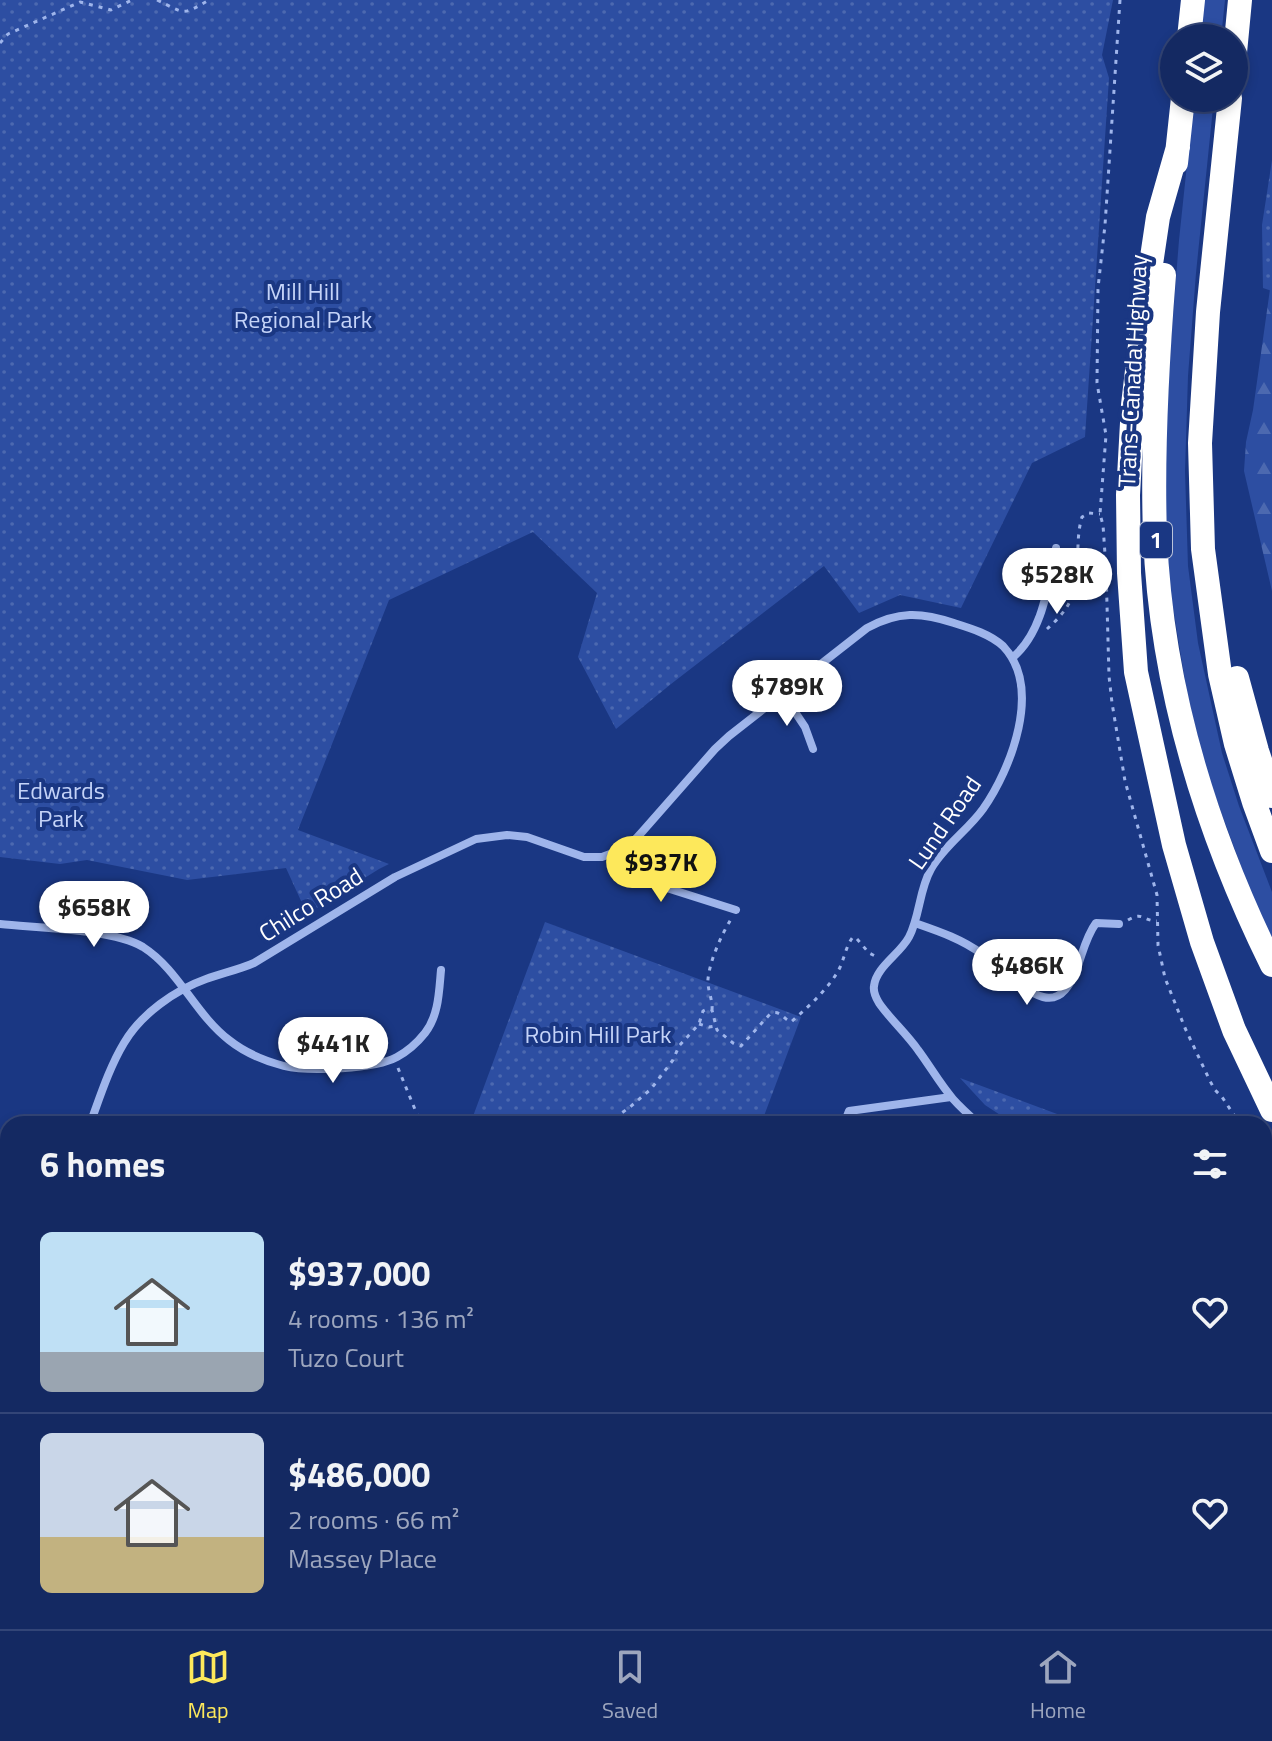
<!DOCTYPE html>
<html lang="en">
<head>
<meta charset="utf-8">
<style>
  body { margin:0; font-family:"Titillium Web",sans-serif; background:#21356b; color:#f1f3f6; height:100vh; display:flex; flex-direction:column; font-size:30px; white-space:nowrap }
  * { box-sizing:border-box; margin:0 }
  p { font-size:26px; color:#9da6be }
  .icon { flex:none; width:44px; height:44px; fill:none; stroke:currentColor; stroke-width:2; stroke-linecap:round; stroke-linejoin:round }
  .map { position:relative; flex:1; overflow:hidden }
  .panel { position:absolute; left:0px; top:1116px; width:1272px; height:514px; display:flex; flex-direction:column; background:#142962; border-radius:24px 24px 0 0; box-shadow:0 4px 12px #0003,0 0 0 2px #334577 }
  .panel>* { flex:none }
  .fabs { position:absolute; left:1160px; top:24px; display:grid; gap:16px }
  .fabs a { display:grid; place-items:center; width:88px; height:88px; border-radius:50%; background:#142962; box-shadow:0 4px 12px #0003,0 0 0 2px #334577; font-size:40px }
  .price { position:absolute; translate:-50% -68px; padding:0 18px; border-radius:28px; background:#fff; color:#222; font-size:26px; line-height:52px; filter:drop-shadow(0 2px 4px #0008) }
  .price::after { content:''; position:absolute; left:50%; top:48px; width:24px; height:18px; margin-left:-12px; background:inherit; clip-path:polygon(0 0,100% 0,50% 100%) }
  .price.current { background:#fde85b; color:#111 }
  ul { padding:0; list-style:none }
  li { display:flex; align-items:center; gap:24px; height:200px; padding:0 40px }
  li+li { border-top:2px solid #334577 }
  li span { display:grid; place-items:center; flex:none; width:224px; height:160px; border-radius:12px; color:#555 }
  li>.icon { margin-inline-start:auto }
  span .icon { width:96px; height:96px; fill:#fffc; stroke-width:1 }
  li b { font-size:34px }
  h2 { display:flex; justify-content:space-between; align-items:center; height:96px; padding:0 40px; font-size:34px }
  .dock { display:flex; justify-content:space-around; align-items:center; height:112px; border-top:2px solid #334577; background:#142962; font-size:22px; color:#9da6be }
  .dock a { display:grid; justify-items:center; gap:4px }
  .dock .current { color:#fde85b }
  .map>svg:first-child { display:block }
</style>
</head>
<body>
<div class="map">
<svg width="1272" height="1629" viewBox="0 0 1272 1629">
  <defs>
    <pattern id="forest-firs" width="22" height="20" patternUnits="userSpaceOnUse" patternTransform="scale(2)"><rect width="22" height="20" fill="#2d4ea2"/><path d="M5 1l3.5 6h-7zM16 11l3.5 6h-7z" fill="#4c69b0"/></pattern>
    <pattern id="park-dots" width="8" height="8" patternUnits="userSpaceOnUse" patternTransform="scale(2)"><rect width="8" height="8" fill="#2d4ea2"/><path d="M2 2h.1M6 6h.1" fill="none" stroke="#4c69b0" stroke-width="1.8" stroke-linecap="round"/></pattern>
  </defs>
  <rect width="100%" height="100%" fill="#1a3783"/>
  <!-- grass -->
  <path fill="#2d4ea2" d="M1204 0H1225L1221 38H1200Z
    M1194 98H1214L1196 273 1188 376 1185 471 1188 566 1198 643 1222 753 1239 806 1272 892V940L1256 907 1207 774 1187 693 1169 583 1164 459 1171 342 1179 240Z"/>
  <!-- forest -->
  <path fill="url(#forest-firs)" d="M1272 275V591L1244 471 1246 442 1253 410Z"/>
  <!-- park -->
  <path fill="url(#park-dots)" d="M0 0H1113L1102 55 1109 78 1085 437 1032 463 961 608 900 595 859 613 824 566 671 684 616 729 578 657 597 593 533 532 389 600 298 830 389 864 379 869 307 914 286 868 187 880 87 860 60 864 0 857Z
    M1272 160V291L1263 288 1262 225Z
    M545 922 801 1017 761 1124H427L472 1119Z
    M960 1078 1084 1124H1014L985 1105Z
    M0 1137 8 1140V1222L0 1219Z
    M98 1622H281L229 1629H46Z"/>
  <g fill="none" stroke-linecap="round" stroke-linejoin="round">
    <!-- path -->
    <path stroke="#9fb5eb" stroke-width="3" stroke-dasharray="4 6" stroke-linecap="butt" d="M157 0C185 13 180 17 209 0
      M1120 0 1105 225 1098 288 1097 383 1106 435 1100 514 1103 525 1106 569 1109 676 1112 703 1125 781 1157 895 1158 945 1165 978 1185 1028 1210 1081 1215 1090 1222 1097 1240 1124
      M0 43 8 34 80 2 111 10 132 0
      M1047 629C1056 621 1066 611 1071 599 1082 574 1074 543 1082 517L1089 513 1100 514
      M1128 920C1143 911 1143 921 1157 921
      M712 1010C713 1000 707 989 708 979 710 960 721 936 731 919
      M699 1024 709 1027 715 1026
      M398 1068 421 1124
      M538 1124 548 1121 550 1124
      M606 1124 630 1107 651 1089 673 1060 679 1046 699 1024 703 1011 707 1009 712 1010 717 1030 733 1043 741 1046 770 1014C780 1009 783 1019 791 1022 808 1007 825 992 837 973 844 962 845 947 853 937L857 939 869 953 879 958
      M1264 1147 1272 1159
      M0 1172H8
      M1264 1551 1272 1555"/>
    <!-- street -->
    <path stroke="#9fb5eb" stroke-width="8" d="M1012 658C1043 633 1048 585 1056 548
      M783 694 805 727 813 749
      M618 851C628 865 636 875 651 883L736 910
      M915 923C938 931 962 939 982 954 998 965 1026 993 1043 997 1051 999 1059 997 1065 990 1081 971 1081 943 1096 923L1119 924
      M0 924C37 928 113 929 143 947 179 970 195 1014 229 1040 244 1052 265 1061 284 1066 309 1072 375 1069 397 1057 408 1051 417 1043 425 1033 439 1015 439 991 441 970
      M90 1124C100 1097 109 1068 124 1043 141 1014 175 990 206 979 222 973 238 970 254 963L395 877 476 839 507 835 527 837 584 857H602L618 851 631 844 642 832 715 749 729 736 867 628C898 611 921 612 954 623 970 628 990 634 1003 646 1043 688 1011 769 983 809 968 830 944 846 931 869 919 890 920 916 909 937 900 954 876 967 874 986 873 992 876 998 879 1003 890 1019 906 1033 918 1050 930 1066 940 1084 953 1099 961 1108 970 1116 979 1124
      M844 1124 849 1111 951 1097
      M0 1316 8 1296
      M0 1609 8 1608
      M1106 1622 1133 1629"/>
    <!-- secondary -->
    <path stroke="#cbd7f8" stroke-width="16" d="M1264 1504 1272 1494
      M1196 1629 1199 1622"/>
    <!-- highway -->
    <path stroke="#fff" stroke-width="24" d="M1189 38 1193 0
      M1234 63 1240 0
      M1230 98 1208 312 1200 443 1203 549 1220 674 1236 744 1254 802 1272 851
      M1178 147 1158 217 1144 311 1133 405 1128 495 1129 573 1136 672 1174 845 1202 942 1234 1030 1272 1110
      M1176 163 1183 98
      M1164 275C1157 362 1152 448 1155 535 1161 685 1206 831 1272 965
      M1237 678 1257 751 1272 796"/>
  </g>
  <g text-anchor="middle" stroke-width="8" stroke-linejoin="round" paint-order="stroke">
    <!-- shield labels -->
    <rect fill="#1a3783" stroke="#bac3da" stroke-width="2" x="1140" y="522" width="32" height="36" rx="6"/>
    <g font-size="22" font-weight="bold" fill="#fff">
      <text x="1156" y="548">1</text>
    </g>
    <!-- park labels -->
    <g font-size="24" fill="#c4d3f8" stroke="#1a3783">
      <text x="303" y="300">Mill Hill<tspan x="303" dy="28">Regional Park</tspan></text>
      <text x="61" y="799">Edwards<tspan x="61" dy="28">Park</tspan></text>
      <text x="598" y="1043">Robin Hill Park</text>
    </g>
    <!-- street labels -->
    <g font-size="24" fill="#fff" stroke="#1a3783">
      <text transform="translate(1133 371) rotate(-87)" y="8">Trans-Canada Highway</text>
      <text transform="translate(945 823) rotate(-55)" y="8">Lund Road</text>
      <text transform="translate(311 905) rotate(-32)" y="8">Chilco Road</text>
    </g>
  </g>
</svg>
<div class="fabs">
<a><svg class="icon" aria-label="layers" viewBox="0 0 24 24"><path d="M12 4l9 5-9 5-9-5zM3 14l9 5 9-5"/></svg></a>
</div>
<b class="price" style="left:1057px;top:616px">$528K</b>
<b class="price" style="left:787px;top:728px">$789K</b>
<b class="price current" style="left:661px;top:904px">$937K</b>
<b class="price" style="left:94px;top:949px">$658K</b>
<b class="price" style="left:1027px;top:1007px">$486K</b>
<b class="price" style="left:333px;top:1085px">$441K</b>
<section class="panel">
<h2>6 homes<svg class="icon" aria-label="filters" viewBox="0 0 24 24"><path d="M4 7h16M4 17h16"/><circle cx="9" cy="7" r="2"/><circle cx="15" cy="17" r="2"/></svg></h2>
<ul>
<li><span style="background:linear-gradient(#bfe0f5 75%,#9aa5b1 0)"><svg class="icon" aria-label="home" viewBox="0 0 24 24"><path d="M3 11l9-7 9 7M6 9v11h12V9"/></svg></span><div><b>$937,000</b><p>4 rooms · 136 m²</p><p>Tuzo Court</p></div><svg class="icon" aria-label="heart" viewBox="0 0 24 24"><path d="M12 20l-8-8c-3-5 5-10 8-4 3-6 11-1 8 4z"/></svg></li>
<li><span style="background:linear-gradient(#c9d6e8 65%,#c2b280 0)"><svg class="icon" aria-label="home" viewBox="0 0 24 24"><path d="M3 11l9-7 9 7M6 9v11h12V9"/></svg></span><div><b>$486,000</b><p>2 rooms · 66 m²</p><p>Massey Place</p></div><svg class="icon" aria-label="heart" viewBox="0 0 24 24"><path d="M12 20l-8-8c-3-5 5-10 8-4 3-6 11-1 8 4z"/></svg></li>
</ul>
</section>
</div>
<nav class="dock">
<a class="current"><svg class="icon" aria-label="map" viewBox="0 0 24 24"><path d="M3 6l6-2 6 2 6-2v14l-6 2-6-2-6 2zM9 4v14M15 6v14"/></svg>Map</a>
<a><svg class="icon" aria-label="saved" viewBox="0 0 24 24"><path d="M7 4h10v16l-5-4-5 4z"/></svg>Saved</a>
<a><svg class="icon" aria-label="home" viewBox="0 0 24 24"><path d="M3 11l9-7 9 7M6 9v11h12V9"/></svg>Home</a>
</nav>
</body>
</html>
